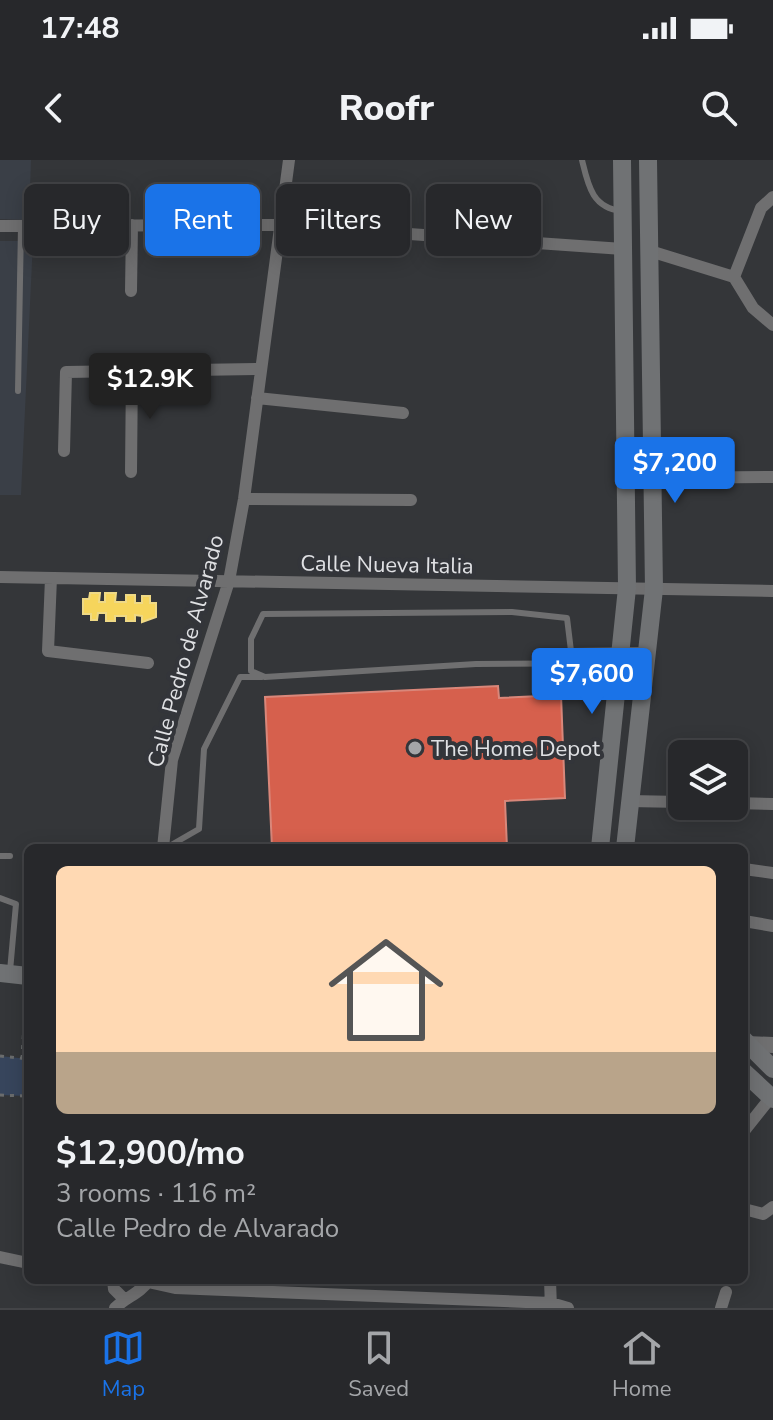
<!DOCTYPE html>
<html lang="en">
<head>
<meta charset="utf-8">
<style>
  body { margin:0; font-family:"Nunito Sans",sans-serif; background:#2f3033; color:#f1f3f6; height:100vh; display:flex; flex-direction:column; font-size:30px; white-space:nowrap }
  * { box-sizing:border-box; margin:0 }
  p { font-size:26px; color:#a4a6a9 }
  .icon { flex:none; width:44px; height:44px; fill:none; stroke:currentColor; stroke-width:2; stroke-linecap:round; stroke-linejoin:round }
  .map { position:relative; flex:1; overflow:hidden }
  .sheet { position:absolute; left:24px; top:684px; width:724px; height:440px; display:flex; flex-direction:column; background:#27282b; border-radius:12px; box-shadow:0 4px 20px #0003,0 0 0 2px #434447 }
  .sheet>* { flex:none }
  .banner { position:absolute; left:24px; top:24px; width:726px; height:72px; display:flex; gap:16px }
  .tools { position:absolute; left:668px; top:580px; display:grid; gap:16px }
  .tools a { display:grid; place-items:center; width:80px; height:80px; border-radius:12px; background:#27282b; box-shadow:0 4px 20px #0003,0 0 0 2px #434447; font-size:40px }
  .price { position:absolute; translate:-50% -68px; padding:0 18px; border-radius:8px; background:#1a73e8; color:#fff; font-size:26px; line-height:52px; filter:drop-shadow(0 2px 4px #0008) }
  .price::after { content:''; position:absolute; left:50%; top:48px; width:24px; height:18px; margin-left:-12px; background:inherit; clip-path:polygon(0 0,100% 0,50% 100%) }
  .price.active { background:#222; color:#fff }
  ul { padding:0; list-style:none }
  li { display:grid; align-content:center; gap:16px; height:424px; padding:0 32px }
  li+li { border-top:2px solid #434447 }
  li span { display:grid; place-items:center; height:248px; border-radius:12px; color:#555 }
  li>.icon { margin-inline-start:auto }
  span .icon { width:144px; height:144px; fill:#fffc; stroke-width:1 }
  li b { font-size:34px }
  .chip { padding:0 28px; border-radius:12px; background:#27282b; box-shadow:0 4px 20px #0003,0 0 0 2px #434447; font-size:28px; line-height:72px }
  .chip.active { background:#1a73e8; color:#fff }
  .status { display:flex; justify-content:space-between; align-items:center; height:56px; padding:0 40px; background:#27282b; direction:ltr }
  .status svg { height:22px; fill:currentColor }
  header { display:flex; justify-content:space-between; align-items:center; height:104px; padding:0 32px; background:#27282b; font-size:36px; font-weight:800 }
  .tab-bar { display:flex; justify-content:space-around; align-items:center; height:112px; border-top:2px solid #434447; background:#27282b; font-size:22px; color:#a4a6a9 }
  .tab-bar a { display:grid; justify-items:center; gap:4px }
  .tab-bar .active { color:#1a73e8 }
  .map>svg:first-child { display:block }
</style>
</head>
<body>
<div class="status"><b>17:48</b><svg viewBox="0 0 49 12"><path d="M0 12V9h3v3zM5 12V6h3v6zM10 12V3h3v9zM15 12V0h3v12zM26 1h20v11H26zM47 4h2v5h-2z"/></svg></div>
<header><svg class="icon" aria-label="back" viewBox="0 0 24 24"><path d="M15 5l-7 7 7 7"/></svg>Roofr<svg class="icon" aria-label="search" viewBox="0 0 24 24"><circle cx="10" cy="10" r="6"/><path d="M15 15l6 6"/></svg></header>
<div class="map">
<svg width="773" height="1148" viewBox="0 0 773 1148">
  <rect width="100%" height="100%" fill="#343639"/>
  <!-- built -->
  <path fill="#3a3f47" d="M0 0H31L29 60 0 59Z
    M0 81H33L21 335H0Z"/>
  <!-- green -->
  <path fill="#37455c" d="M0 896 28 899 26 936 0 935Z"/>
  <!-- homes -->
  <path fill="#f6d55c" stroke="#efd985" stroke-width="2" d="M90 433H100L99 442H105V433H116L115 442H126V435H135V443H142V436H150V443H156V457L142 462V456L135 455V461H126V456H115V461H106V453H98L97 460H91V454H83V439H89Z"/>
  <!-- shops -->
  <path fill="#d6604d" stroke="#d9877a" stroke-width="2" d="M498 526 499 538 561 535 565 638 505 641 507 688H272L265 537Z"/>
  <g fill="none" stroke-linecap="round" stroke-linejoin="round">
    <!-- path -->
    <path stroke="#6a6c6d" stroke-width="3" stroke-dasharray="4 6" stroke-linecap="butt" d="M0 896 28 899
      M22 899 26 830
      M0 935 26 936 28 922"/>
    <!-- service -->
    <path stroke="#6f6f70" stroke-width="6" d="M582 0C588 25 592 48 622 51
      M18 231 21 66
      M643 503 476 504 265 517 251 511V479L263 454 512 452 567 458 571 491 643 490
      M166 688 199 669 204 589 240 517H262
      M0 696H10
      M0 738 16 744 10 811"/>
    <!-- minor -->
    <path stroke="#6f6f70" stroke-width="12" d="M0 66 280 65 623 89
      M650 91 734 117
      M734 117 761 48 773 37
      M734 117 753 148 773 165
      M131 131 132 65
      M257 238 403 253
      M64 291 66 212 261 209
      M131 312 132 209
      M654 318 773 317
      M244 339 411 340
      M0 417 773 431
      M51 418 48 491 148 503
      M629 641 682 642
      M734 643 773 644
      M163 688 172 600 229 421 244 339 289 0
      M744 709 773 713
      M744 761 773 766
      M744 971 771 937
      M744 1049 763 1054 773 1047
      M0 1097 28 1103
      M113 1120 114 1129 124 1139
      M550 1120 551 1148
      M148 1122 175 1128 551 1143 568 1148
      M115 1148C127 1136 140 1134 149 1120
      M721 1148 726 1132"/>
    <!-- tertiary -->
    <path stroke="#6f6f70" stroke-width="16" d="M747 884 773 885"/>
    <!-- secondary -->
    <path stroke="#707274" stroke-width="18" d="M600 688 627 428 622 0
      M625 688 654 429 648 0
      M0 813 28 816
      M744 880 773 909
      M744 912 773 939"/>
  </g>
  <!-- markers -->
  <circle fill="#a4a5a8" stroke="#33353a" stroke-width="3" cx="415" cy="588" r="8"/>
  <g text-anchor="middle" stroke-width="8" stroke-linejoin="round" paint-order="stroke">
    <!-- street labels -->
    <g font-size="22" fill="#e0e1e4" stroke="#33353a">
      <text transform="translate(387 404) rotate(1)" y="8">Calle Nueva Italia</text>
      <text transform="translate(185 491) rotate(-75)" y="8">Calle Pedro de Alvarado</text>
    </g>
    <!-- poi labels -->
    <g font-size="22" fill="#e0e1e4" stroke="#33353a" text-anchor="start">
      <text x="431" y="596">The Home Depot</text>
    </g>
  </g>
</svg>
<div class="tools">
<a><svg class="icon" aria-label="layers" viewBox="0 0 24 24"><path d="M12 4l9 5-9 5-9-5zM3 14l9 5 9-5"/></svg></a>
</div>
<b class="price active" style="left:150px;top:261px">$12.9K</b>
<b class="price" style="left:675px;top:345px">$7,200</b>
<b class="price" style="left:592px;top:556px">$7,600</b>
<div class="banner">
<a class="chip">Buy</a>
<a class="chip active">Rent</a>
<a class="chip">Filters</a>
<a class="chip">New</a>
</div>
<section class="sheet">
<ul>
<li><span style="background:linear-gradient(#ffd9b3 75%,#b9a48a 0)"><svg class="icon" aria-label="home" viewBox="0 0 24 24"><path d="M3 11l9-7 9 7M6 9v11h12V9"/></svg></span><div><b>$12,900/mo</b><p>3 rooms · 116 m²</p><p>Calle Pedro de Alvarado</p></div></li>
</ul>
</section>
</div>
<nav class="tab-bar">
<a class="active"><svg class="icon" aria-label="map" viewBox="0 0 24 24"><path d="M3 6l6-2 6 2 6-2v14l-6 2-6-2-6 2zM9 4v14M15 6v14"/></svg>Map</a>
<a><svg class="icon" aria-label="saved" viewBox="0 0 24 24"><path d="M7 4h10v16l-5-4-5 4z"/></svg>Saved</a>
<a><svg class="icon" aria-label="home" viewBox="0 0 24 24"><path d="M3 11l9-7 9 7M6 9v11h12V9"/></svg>Home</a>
</nav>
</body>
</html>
